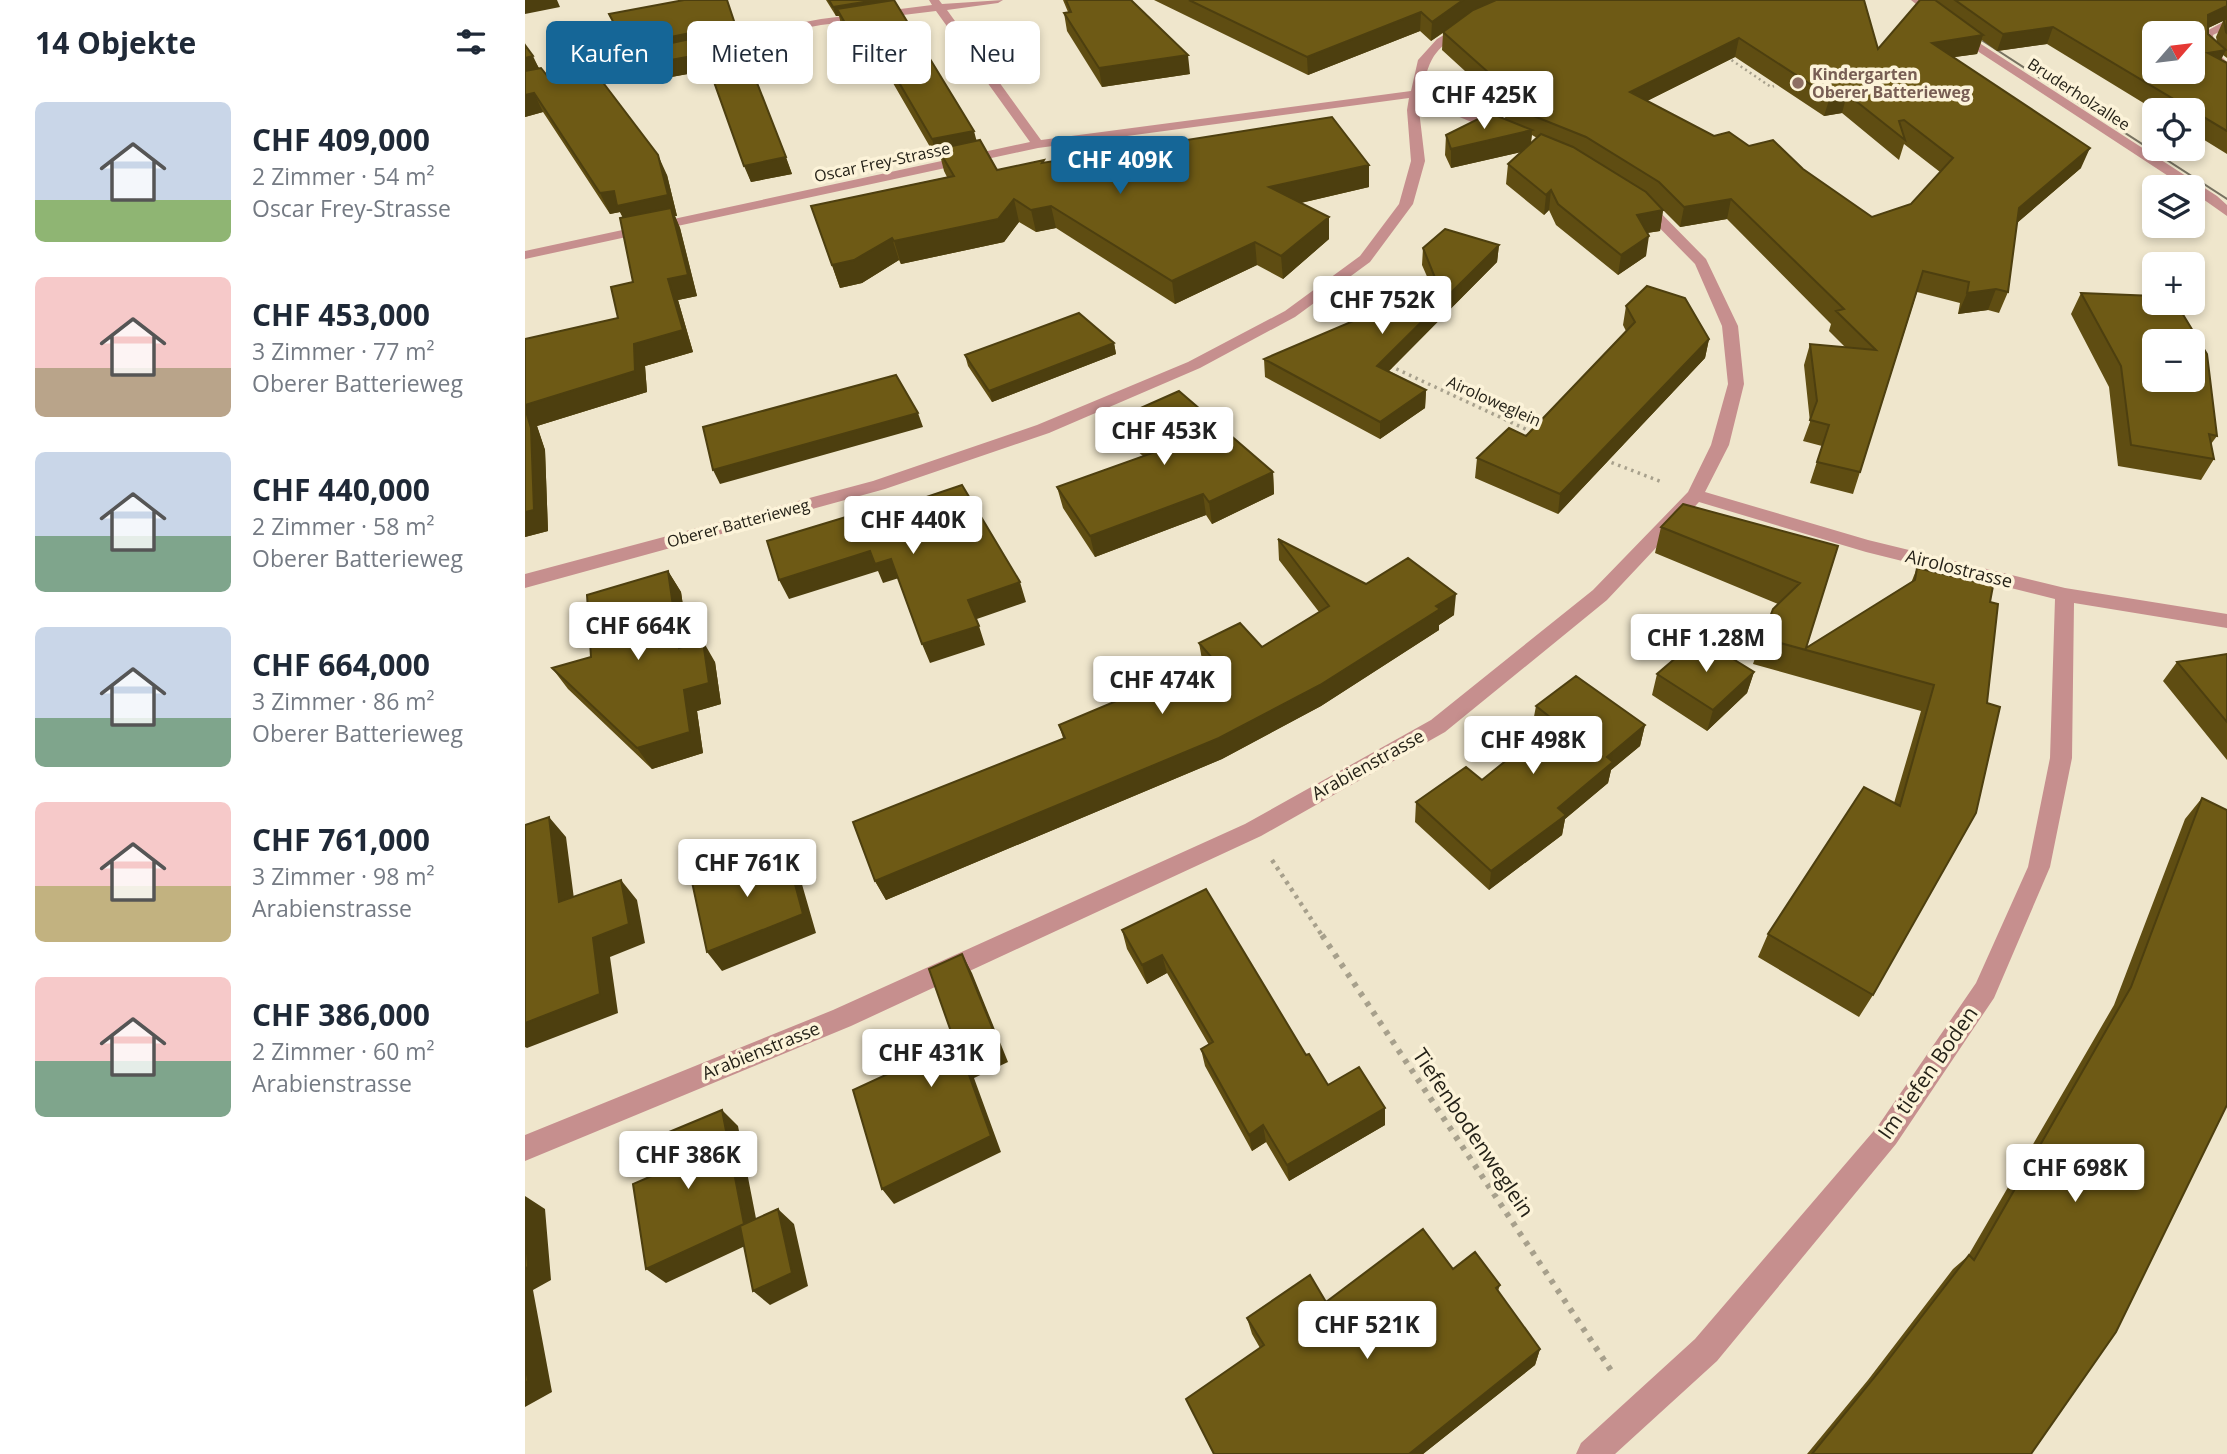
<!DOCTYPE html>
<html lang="de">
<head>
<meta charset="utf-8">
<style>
  body { margin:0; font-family:"Open Sans",sans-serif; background:#f6f6f7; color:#1f2937; height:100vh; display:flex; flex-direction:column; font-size:26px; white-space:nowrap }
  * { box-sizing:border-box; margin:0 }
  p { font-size:23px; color:#747a83 }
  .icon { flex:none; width:38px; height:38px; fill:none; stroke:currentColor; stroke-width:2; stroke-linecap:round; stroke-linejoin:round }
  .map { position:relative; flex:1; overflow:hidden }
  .drawer { display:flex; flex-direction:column; background:#fff; width:525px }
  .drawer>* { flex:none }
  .guide { position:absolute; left:21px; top:21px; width:665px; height:63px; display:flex; gap:14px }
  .needle { width:46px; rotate:62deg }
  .fabs { position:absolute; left:1617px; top:21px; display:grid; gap:14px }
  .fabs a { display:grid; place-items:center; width:63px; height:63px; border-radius:10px; background:#fff; box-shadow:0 4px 10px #0003; font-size:35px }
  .price { position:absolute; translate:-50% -60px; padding:0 16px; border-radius:7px; background:#fff; color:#222; font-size:23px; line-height:46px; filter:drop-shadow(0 2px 4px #0008) }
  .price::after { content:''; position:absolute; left:50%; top:42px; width:21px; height:16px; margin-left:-10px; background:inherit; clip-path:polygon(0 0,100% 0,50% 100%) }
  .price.on { background:#156697; color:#fff }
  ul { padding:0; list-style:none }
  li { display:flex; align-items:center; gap:21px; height:175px; padding:0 35px }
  li span { display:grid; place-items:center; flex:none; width:196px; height:140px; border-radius:10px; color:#555 }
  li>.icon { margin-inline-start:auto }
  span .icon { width:84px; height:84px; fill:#fffc; stroke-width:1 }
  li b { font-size:30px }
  h2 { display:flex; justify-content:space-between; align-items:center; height:84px; padding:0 35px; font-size:30px }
  .chip { padding:0 24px; border-radius:10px; background:#fff; box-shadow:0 4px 10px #0003; font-size:24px; line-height:63px }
  .chip.on { background:#156697; color:#fff }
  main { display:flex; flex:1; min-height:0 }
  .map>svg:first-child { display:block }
</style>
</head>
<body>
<main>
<section class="drawer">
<h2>14 Objekte<svg class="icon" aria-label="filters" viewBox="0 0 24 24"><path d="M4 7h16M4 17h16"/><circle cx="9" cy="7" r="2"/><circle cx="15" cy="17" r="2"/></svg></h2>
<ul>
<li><span style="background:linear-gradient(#c9d6e8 70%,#8fb573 0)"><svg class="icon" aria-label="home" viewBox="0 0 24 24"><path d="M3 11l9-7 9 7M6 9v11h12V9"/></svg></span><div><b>CHF 409,000</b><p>2 Zimmer · 54 m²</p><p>Oscar Frey-Strasse</p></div></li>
<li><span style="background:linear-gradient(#f6c9c9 65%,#b9a48a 0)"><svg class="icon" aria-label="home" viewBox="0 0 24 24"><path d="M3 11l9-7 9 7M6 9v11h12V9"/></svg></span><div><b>CHF 453,000</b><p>3 Zimmer · 77 m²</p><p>Oberer Batterieweg</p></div></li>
<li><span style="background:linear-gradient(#c9d6e8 60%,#7fa58c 0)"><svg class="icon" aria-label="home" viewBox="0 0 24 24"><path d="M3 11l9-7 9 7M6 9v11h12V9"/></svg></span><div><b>CHF 440,000</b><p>2 Zimmer · 58 m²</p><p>Oberer Batterieweg</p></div></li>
<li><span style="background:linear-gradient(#c9d6e8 65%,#7fa58c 0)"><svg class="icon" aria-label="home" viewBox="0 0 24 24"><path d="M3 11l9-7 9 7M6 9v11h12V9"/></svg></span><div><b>CHF 664,000</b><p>3 Zimmer · 86 m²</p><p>Oberer Batterieweg</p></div></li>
<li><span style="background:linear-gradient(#f6c9c9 60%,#c2b280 0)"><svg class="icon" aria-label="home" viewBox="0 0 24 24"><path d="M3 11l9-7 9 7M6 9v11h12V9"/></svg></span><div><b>CHF 761,000</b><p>3 Zimmer · 98 m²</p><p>Arabienstrasse</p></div></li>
<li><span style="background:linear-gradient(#f6c9c9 60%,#7fa58c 0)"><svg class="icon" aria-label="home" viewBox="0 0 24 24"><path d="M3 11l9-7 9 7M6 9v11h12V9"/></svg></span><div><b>CHF 386,000</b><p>2 Zimmer · 60 m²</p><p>Arabienstrasse</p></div></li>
</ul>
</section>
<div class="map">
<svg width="1702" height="1454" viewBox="0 0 1702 1454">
  <rect width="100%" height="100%" fill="#efe6cc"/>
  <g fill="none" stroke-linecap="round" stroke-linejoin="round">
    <!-- path-far3 -->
    <path stroke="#a7a08c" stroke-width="2.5" stroke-dasharray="2 3.5" stroke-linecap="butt" d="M1202 57 1246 87 1249 86"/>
    <!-- path-far2 -->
    <path stroke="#a7a08c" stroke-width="3.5" stroke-dasharray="2.5 4.5" stroke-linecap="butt" d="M865 366 1009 433
      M1080 460 1137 482"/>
    <!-- path-far1 -->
    <path stroke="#a7a08c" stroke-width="4.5" stroke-dasharray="3.5 5" stroke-linecap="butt" d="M747 860 798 937"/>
    <!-- path -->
    <path stroke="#a7a08c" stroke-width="6" stroke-dasharray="4.5 7" stroke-linecap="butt" d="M797 935 1089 1375"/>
    <!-- minor -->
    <path fill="#c68f8e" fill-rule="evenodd" d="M404 0H414L417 4 478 0 473 3 422 10 516 140 886 91 893 60 912 39 941 22 947 25 945 27C911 49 905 52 897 93L983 130 981 133H973L896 101 894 110 900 161 888 204 845 262 770 317 675 368 524 433 360 489 0 588V574L348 481 512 425 663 362 760 311 835 256 874 204 886 161 882 110 884 98 513 148 0 259V251L505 142 411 11 296 25 188 45 182 42 188 39 296 19 407 5Z
      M1386 0H1398L1442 35 1692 196 1702 205V216L1668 192V187H1660L1434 39Z
      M1702 20V28L1688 35 1690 50 1702 62V72L1678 51 1676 34Z
      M136 51 140 52V56L0 90V82Z
      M1117 198 1122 199 1181 259 1213 326 1219 384 1204 445 1180 492 1343 540 1540 588 1702 614V628L1549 603 1547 758 1525 867 1469 998 1371 1144 1192 1361 1090 1454H1051L1056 1443 1170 1339 1353 1126 1451 983 1503 867 1525 758 1530 599 1341 552 1174 502 1082 600 920 732 736 836 326 1026 0 1161V1135L308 1010 720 824 906 720 1068 590 1163 492 1186 445 1203 384 1197 326 1170 264 1112 205 1110 202Z"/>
    <!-- tram -->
    <path stroke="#777261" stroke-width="2" d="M1458 41 1702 199"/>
  </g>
  <!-- wall -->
  <path fill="#5f4d12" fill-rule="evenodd" d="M301 0H365L452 141 472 170 519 163 844 165V187L776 203 804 239 758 279 732 265 650 304 531 228 511 232 494 222 479 242 376 264 374 260 337 283 315 288 286 206 422 177 419 171 416 159H412L350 52 334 55 317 28 314 16H311Z
    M538 0H606L665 74 577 87 542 31 539 13 543 12Z
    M629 0H1339L1353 49 1395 0H1702V58L1698 55 1696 60 1702 63V154L1668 133V110H1630L1522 44 1472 51 1457 40 1452 54 1429 57 1556 168 1492 223 1483 292 1474 313 1463 310 1433 314 1435 303 1392 292 1335 472 1328 494 1285 483 1297 446 1278 441 1285 422 1279 365 1285 344 1320 347 1304 331 1306 324 1202 219 1155 227 1130 202 1138 210 1135 231 1122 233 1121 256 1093 275 1031 225 1024 210 1019 215 981 184 983 164 996 152 926 168 920 155 921 135 980 119 981 105 987 102 963 92 917 50 918 33 906 41 895 31 783 75ZM1698 21 1691 37 1692 42 1683 34V28ZM1210 57 1299 116 1317 113 1374 160 1379 144 1415 172 1386 204 1347 217 1278 169 1224 146 1189 136 1122 101ZM1007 135 1012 138 1006 143Z
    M84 14 213 33 267 174 226 182 184 70 119 82Z
    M0 45 14 68 24 78 142 175 152 216H150L155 228 172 296 153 300 168 352 120 366 122 392 12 426 20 450 23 531 0 537V339L93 318 108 282 98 218 95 212 85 214 18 112 0 117Z
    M974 245 972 262 864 371 901 390 900 408 855 439 740 377 739 359 907 288 897 265 898 248Z
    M1556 293 1692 436 1686 444 1689 459 1676 480 1593 466 1584 387 1546 314Z
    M1101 306 1184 339 1180 358 1033 514 950 478 952 458 1001 436 1101 331 1098 325Z
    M589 343 591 354 467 402 443 366 440 355Z
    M593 418 748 472 749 494 687 524 681 515 570 557 538 508 532 487 618 456 598 439Z
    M1136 527 1313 546 1281 648 1386 583 1392 568 1468 586 1348 995 1334 1017 1233 957 1243 934 1369 803 1396 711 1228 664 1237 638 1253 604 1130 553Z
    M753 539 841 584 929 615 914 625V630L796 706 697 759 361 900 350 881 538 738 534 725 678 665 674 643 737 647 794 612 754 560Z
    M143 571 156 592 164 645 190 662 196 704 172 711 178 753 127 769 43 689 27 668 66 657Z
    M1702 654V760L1638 681 1652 662Z
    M1229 672 1222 693 1182 731 1127 695 1132 674Z
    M1011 706 1120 725 1115 746 1086 770 1083 783 1040 819 1037 835 964 890 890 822 891 802 957 780 1015 733 1007 727Z
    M1677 798 1506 1454H1282L1343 1380 1428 1269 1443 1256 1589 1005 1660 819Z
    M681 889 781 1055 803 1085 860 1108V1125L764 1181 741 1142 727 1151 680 1066 676 1049 684 1045 642 973 622 984 602 949 597 930Z
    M928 1269 975 1285 973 1291 1015 1349 1010 1365 898 1454H689L735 1348 727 1334 722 1318 801 1302Z"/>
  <!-- shaded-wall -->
  <path fill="#4d3f0f" d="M0 0H32L35 7 0 14Z
    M202 0 213 33 105 55 101 46Z
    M351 0H365L367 7 312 9 314 16H311L308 7Z
    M938 0H981L944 13 906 41 907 22Z
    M1702 6V19L1675 32 1683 15Z
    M896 12 895 31 783 75 782 57Z
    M1528 27 1522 44 1472 51 1478 34Z
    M345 33 350 52 334 55 328 37Z
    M1458 35 1452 54 1401 61 1407 43Z
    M1214 38 1210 57 1102 111 1105 92Z
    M1701 50 1692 67 1683 53Z
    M179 54 185 70 119 82 113 66Z
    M663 55 665 74 577 87 574 68Z
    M8 56 17 75 0 80V58Z
    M9 93 18 112 0 117V95Z
    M1322 94 1317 113 1299 116 1305 97Z
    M1007 130 1005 150 926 168V149Z
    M449 131 454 150 413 149 416 159H412L407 139Z
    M1565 148 1556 168 1486 228 1494 208Z
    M133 155 142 175 152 216H150L155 228 172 296 153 300 168 352 120 366 122 392 12 426 20 450 23 531 0 537V405L109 344 158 330 95 212 85 214 75 193Z
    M261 157 267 174 226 182 219 166Z
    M844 165V187L745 210 744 187Z
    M1026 190 1024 210 1019 215 1021 195Z
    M489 199 494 222 479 242 376 264 369 241Z
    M1206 199 1202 219 1155 227 1159 207Z
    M526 206 531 228 511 232 506 210Z
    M1138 210 1135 231 1108 235 1112 215Z
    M804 217V239L758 279 756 256Z
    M1124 236 1121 256 1093 275 1096 255Z
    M367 238 374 260 337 283 315 288 307 265Z
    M730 242 732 265 650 304 647 281Z
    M974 245 972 262 852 383V366Z
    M1471 289 1463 310 1433 314 1442 293Z
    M1184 339 1180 358 1033 514 1035 494Z
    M589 343 591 354 467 402 464 391Z
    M901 390 900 408 855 439V422Z
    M393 413 398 427 195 484 188 470Z
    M748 472 749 494 687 524 684 502Z
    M678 494 681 515 570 557 565 536Z
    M345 551 366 559 374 578 358 583 353 571 264 599 254 580Z
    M143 571 156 592 167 669 154 648Z
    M495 582 501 602 449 620 443 600Z
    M931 594 929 615 914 625V630L796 706 697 759 361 900 350 881 911 606Z
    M454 626 460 645 405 663 397 644Z
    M178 641 190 662 196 704 172 711 178 753 127 769 112 748 159 690Z
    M1229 672 1222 693 1182 731 1188 710Z
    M1120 725 1115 746 1086 770 1083 783 1040 819 1037 835 964 890 966 871 1033 808 1082 757Z
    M24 817 41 837 52 922 34 902Z
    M260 847 272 867 291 933 197 971 182 952Z
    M96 880 112 900 120 943 85 957 93 1013 2 1048 0 1047V1023L68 938Z
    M437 954 447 973 483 1062 449 1078 476 1152 369 1204 357 1189 439 1061Z
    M637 955 642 973 622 984 617 965Z
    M860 1108V1125L764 1181 762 1165Z
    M197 1110 213 1126 235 1239 141 1283 121 1269Z
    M738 1125 741 1142 727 1151 724 1135Z
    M0 1196 20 1209 26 1280 8 1290 27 1392 0 1407Z
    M253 1209 269 1224 283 1286 245 1305 228 1291Z
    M1015 1349 1010 1365 898 1454H884Z"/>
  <!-- building -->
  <path fill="#6e5a15" stroke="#4d3f0f" stroke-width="2" fill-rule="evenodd" d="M159 0H202L210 24 101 46 84 14Z
    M304 0H351L308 7Z
    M369 0 449 131 407 139 345 33 328 37 312 9Z
    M541 0H606L663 55 574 68 539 13 546 12Z
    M664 0H938L907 22 896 12 782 57Z
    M971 0H1339L1353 49 1395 0H1410L1458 35 1407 43 1565 148 1494 208 1483 292 1471 289 1442 293 1444 282 1398 271 1335 472 1292 462 1304 425 1285 420 1292 401 1285 344 1351 350 1311 311 1319 309 1206 199 1159 207 1134 182 1061 137 981 105 1009 91 964 73 918 32 948 10ZM1214 38 1305 97 1322 94 1380 140 1374 121 1379 120 1428 158 1386 204 1347 217 1278 169 1248 140 1224 146 1204 132 1189 136 1105 92Z
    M1430 0H1702V6L1683 15V34L1701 50 1683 53 1702 63V131L1528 27 1478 34ZM1629 33H1668V72H1629Z
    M1702 18V33L1701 32 1699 20Z
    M211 29 261 157 219 166 179 54 113 66 105 52Z
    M0 45 8 56 0 58Z
    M16 68 24 78 67 68 133 155 143 195 92 206 89 191 75 193 9 93 0 95V71Z
    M965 113 1007 130 926 149 921 135Z
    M807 117 844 165 744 187 804 217 756 256 730 242 647 281 526 206 506 210 489 199 473 219 369 241 367 238 329 260 307 265 286 206 429 176 413 149 455 140 472 170 519 160 517 163Z
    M1016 134 1048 147 1121 192 1138 210 1112 215 1124 236 1096 255 1033 204 1026 190 1021 195 983 164Z
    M146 208 163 275 143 279 158 330 109 344 110 371 0 405V339L93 318 86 287 108 282 95 218Z
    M920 229 974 245 852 366 901 390 855 422 739 359 913 285 898 248Z
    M1122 286 1160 298 1184 339 1035 494 952 458 984 428 1001 436 1110 322 1101 306Z
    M1556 293 1629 296V303H1651L1682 354 1692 436 1684 434 1689 459 1606 445 1596 366ZM1629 341H1668V380H1629Z
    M554 313 589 343 464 391 440 355Z
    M371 375 393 413 188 470 178 427Z
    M654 391 748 472 684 502 678 494 565 536 532 487 633 451 593 418Z
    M0 408 6 428 9 510 0 512Z
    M437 485 495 582 443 600 454 626 397 644 366 559 350 564 345 551 254 580 242 541 367 503 369 508Z
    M1158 504 1313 546 1281 648 1390 580 1392 568 1468 586 1465 602 1473 604 1462 703 1475 707 1451 813 1348 995 1243 934 1339 787 1375 806 1409 685 1237 638 1248 609 1275 583 1136 527Z
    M753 539 841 584 883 558 931 594 911 606 915 609 795 685 694 738 350 881 328 822 540 738 534 725 689 660 674 643 715 623 737 647 804 606Z
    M143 571 154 648 178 641 184 683 159 690 165 732 112 748 27 668 66 657 62 595Z
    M1174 638 1229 672 1188 710 1132 674Z
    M1702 654V722L1652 662Z
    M1051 676 1120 725 1082 757 1088 762 1033 808 1041 815 966 871 891 802 941 767 957 780 1030 721 1011 706Z
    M1677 798 1702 810V1105L1591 1332 1506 1454H1287L1357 1368 1444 1255 1449 1260 1606 987Z
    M24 817 34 902 96 880 104 924 68 938 75 994 0 1023V825Z
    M260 847 278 914 182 952 167 882Z
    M681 889 781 1055 784 1054 803 1085 834 1067 860 1108 762 1165 738 1125 724 1135 676 1049 688 1042 637 955 617 965 597 930Z
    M437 954 474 1044 439 1061 466 1136 357 1189 328 1090 430 1043 404 969Z
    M197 1110 219 1224 121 1269 108 1184 129 1175 125 1140Z
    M253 1209 267 1273 228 1291 215 1226Z
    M0 1226 3 1267 0 1268Z
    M898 1229 928 1269 950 1252 975 1285 971 1288 1015 1349 884 1454H689L661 1399 739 1345 722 1318 785 1275 801 1302Z
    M0 1362 3 1381 0 1382Z"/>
  <!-- markers -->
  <circle fill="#8d6e63" stroke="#fcf3d9" stroke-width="2.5" cx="1273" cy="83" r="7"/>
  <g text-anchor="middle" stroke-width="7" stroke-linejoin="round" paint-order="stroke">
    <!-- far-education labels -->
    <g font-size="16" font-weight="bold" fill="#785e54" stroke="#fcf3d9" text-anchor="start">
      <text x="1287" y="80">Kindergarten<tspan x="1287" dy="18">Oberer Batterieweg</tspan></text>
    </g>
    <!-- far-street labels -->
    <g font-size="16" fill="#252218" stroke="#fcf3d9">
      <text transform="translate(1554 94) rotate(33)" y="6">Bruderholzallee</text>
      <text transform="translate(357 162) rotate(-12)" y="6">Oscar Frey-Strasse</text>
      <text transform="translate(969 401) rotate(24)" y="6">Airoloweglein</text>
      <text transform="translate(213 523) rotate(-15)" y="6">Oberer Batterieweg</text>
    </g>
    <!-- street labels -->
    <g font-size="18" fill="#252218" stroke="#fcf3d9">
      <text transform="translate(1434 569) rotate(14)" y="6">Airolostrasse</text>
      <text transform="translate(843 765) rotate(-29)" y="6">Arabienstrasse</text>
      <text transform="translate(236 1051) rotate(-22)" y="6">Arabienstrasse</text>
    </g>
    <!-- near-street labels -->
    <g font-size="21" fill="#252218" stroke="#fcf3d9">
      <text transform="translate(1403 1073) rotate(-55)" y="7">Im tiefen Boden</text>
      <text transform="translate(948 1133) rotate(56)" y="7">Tiefenbodenweglein</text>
    </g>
  </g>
</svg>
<div class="fabs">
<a><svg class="needle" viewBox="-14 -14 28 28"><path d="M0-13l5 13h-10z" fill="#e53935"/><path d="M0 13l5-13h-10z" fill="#747a83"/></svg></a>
<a><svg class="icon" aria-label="locate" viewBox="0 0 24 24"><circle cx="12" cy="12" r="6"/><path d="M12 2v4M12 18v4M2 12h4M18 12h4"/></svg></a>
<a><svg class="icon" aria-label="layers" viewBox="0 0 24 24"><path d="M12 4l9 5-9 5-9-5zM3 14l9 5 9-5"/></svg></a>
<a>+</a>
<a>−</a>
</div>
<b class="price" style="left:959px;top:131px">CHF 425K</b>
<b class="price on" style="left:595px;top:196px">CHF 409K</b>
<b class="price" style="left:857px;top:336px">CHF 752K</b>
<b class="price" style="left:639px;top:467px">CHF 453K</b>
<b class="price" style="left:388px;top:556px">CHF 440K</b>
<b class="price" style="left:113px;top:662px">CHF 664K</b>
<b class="price" style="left:1181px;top:674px">CHF 1.28M</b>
<b class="price" style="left:637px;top:716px">CHF 474K</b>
<b class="price" style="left:1008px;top:776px">CHF 498K</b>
<b class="price" style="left:222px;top:899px">CHF 761K</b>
<b class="price" style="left:406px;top:1089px">CHF 431K</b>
<b class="price" style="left:163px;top:1191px">CHF 386K</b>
<b class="price" style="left:1550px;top:1204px">CHF 698K</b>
<b class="price" style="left:842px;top:1361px">CHF 521K</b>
<div class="guide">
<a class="chip on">Kaufen</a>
<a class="chip">Mieten</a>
<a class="chip">Filter</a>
<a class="chip">Neu</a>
</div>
</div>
</main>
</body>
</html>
